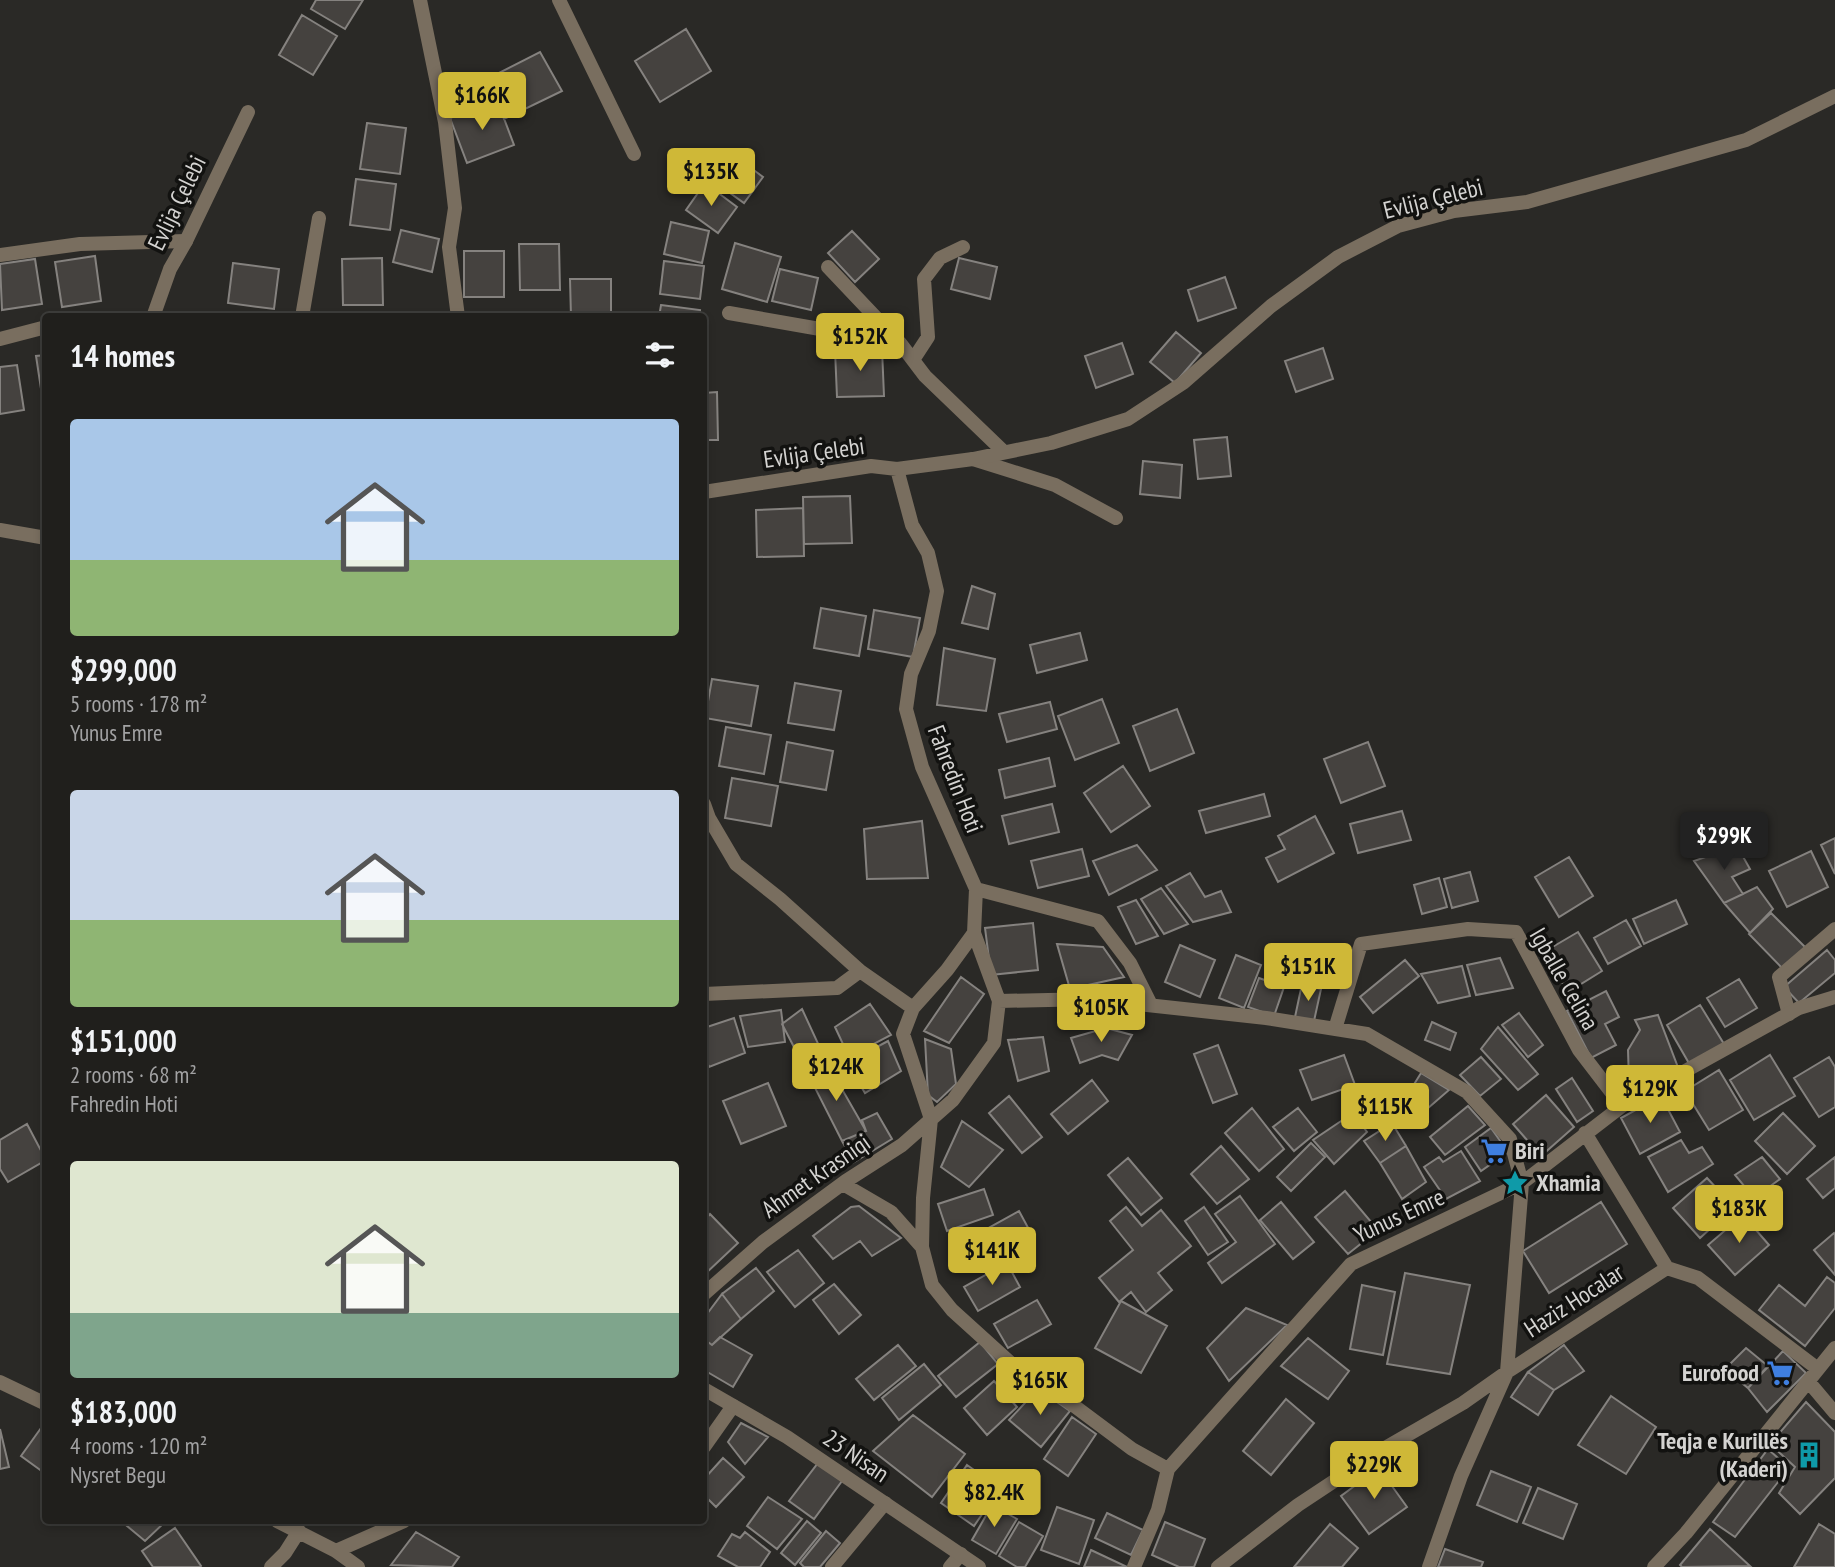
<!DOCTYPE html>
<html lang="en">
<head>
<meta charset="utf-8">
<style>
  body { margin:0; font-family:"PT Sans Narrow",sans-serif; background:#282725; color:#f1f3f6; height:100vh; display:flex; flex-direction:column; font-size:26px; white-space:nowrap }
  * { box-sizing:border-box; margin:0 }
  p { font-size:23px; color:#a2a2a3 }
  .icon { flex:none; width:38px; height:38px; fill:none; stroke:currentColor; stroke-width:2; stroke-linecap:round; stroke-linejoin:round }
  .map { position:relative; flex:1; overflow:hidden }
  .panel { position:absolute; left:42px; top:313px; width:665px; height:1211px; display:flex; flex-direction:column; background:#201f1c; border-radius:7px; box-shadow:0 4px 10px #0003,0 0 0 2px #3d3d3b }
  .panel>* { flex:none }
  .price { position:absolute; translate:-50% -60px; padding:0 16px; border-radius:7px; background:#cfb837; color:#111; font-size:23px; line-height:46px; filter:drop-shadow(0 2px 4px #0008) }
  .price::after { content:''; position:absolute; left:50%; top:42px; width:21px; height:16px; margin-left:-10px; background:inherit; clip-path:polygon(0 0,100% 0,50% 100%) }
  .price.active { background:#222; color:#fff }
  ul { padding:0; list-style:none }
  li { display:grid; align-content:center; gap:14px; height:371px; padding:0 28px }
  li span { display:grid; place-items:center; height:217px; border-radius:7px; color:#555 }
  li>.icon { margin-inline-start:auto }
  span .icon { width:126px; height:126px; fill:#fffc; stroke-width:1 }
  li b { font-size:30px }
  h2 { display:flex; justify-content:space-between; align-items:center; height:84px; padding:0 28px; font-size:30px }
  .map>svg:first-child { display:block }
</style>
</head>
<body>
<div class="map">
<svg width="1835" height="1567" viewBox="0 0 1835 1567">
  <rect width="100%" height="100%" fill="#2a2926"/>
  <!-- building -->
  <path fill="#45423f" stroke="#85827f" stroke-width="2" d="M316 0H363L345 29 311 9Z
    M302 15 337 36 313 75 279 55Z
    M686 29 711 71 660 102 635 61Z
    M540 52 562 91 504 119 487 79Z
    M497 100 514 145 467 163 450 118Z
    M367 123 406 128 400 174 360 169Z
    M731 153 763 177 744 203 712 180Z
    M356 179 396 184 390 230 350 225Z
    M705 183 737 207 718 233 686 210Z
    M671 222 709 231 702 263 664 254Z
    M401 230 439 239 432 272 393 262Z
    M852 231 879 259 855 282 828 253Z
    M735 243 781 257 767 302 722 289Z
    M519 244H559L560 290H520Z
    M464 251H504V297H464Z
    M95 256 101 301 62 307 55 262Z
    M382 258 383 305H343L342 259Z
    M959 258 997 267 990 299 951 289Z
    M35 259 42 304 2 310 0 264Z
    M664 261 704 266 700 299 660 294Z
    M233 263 279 269 274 309 228 303Z
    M780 269 818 278 811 310 772 301Z
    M1225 277 1236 308 1198 321 1188 290Z
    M570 279H611V317H571Z
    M661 305 700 310 699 317H659Z
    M1176 332 1201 353 1175 383 1150 362Z
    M1122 343 1133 374 1096 388 1085 356Z
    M1323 348 1333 379 1296 392 1285 361Z
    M882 349 884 396 837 397 835 350Z
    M46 355V402H43L36 356Z
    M17 365 24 410 0 414V367Z
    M717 392 718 440H704V393Z
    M1227 437 1231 476 1198 479 1194 440Z
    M1143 461 1182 465 1180 498 1140 494Z
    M850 496 852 543 804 544 803 497Z
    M803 508 804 556 757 557 756 510Z
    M972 586 995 594 988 629 962 623Z
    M821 608 866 616 859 656 814 648Z
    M874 610 920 618 913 657 868 649Z
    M1080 633 1087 660 1037 673 1030 645Z
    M944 648 995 659 986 711 937 705Z
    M712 679 758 686 751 726 705 718Z
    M795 683 841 691 834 730 788 723Z
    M1102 699 1119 743 1075 760 1058 716Z
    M1050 702 1057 729 1007 742 999 714Z
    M1177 709 1194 753 1150 771 1133 726Z
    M726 727 771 735 764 774 719 766Z
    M787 742 833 751 826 790 780 782Z
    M1368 742 1385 786 1341 803 1324 759Z
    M1049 758 1055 786 1005 798 999 770Z
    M1123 766 1150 806 1111 832 1084 793Z
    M732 778 778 786 771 826 725 818Z
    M1264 794 1270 816 1206 833 1199 811Z
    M1052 804 1059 832 1009 844 1002 816Z
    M1402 811 1411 840 1358 853 1350 824Z
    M1315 816 1334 853 1278 882 1266 858 1285 849 1278 836Z
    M922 821 928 878 867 879 864 829Z
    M1835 838V874L1821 845Z
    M1137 845 1157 870 1109 895 1093 861Z
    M1737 846 1750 869 1732 877 1743 894 1724 903 1694 861Z
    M1082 849 1089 876 1038 888 1031 861Z
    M1811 851 1828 887 1787 907 1769 871Z
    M1569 857 1593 896 1559 917 1535 877Z
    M1470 872 1478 901 1452 908 1444 879Z
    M1190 873 1205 897 1221 891 1231 912 1193 922 1166 886Z
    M1439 878 1447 907 1422 914 1414 885Z
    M1757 887 1773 909 1750 933 1724 903Z
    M1161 888 1188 924 1164 934 1141 899Z
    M1136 900 1158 936 1136 944 1118 907Z
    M1676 900 1687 924 1644 944 1633 919Z
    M1771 913 1806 948 1784 970 1749 934Z
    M1626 920 1641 946 1608 964 1594 938Z
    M1033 923 1038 970 991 975 985 928Z
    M1578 932 1602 971 1568 992 1544 952Z
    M1057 944 1103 947 1124 977 1070 989Z
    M1180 945 1215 960 1200 997 1165 982Z
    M1827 950 1835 960V973L1799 1003 1784 987Z
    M1236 955 1261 965 1244 1008 1219 998Z
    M1500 958 1513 988 1476 995 1467 965Z
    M1405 960 1419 976 1373 1013 1360 997Z
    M1462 966 1470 996 1438 1003 1421 974Z
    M961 977 984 994 949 1043 924 1031Z
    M1259 978 1284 987 1274 1016 1248 1007Z
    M1739 979 1757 1008 1725 1027 1707 998Z
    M1302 984 1321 989 1314 1021 1295 1017Z
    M1606 991 1619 1017 1605 1024 1616 1045 1591 1058 1567 1011Z
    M870 1004 891 1035 849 1057 835 1027Z
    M1700 1005 1724 1044 1690 1065 1667 1025Z
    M802 1009 827 1063 808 1074 782 1024Z
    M781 1010 785 1042 748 1047 740 1016Z
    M1519 1013 1543 1045 1528 1057 1502 1025Z
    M1658 1015 1679 1070 1629 1082 1628 1050 1640 1030 1635 1020Z
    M734 1018 745 1053 709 1067 704 1053V1028Z
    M1432 1022 1456 1033 1450 1050 1425 1040Z
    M1498 1027 1538 1074 1518 1090 1481 1049Z
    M1106 1028 1132 1035 1118 1060 1102 1055 1080 1063 1071 1038Z
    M1043 1037 1049 1071 1018 1081 1008 1040Z
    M925 1039 951 1049 956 1084 937 1102 928 1095Z
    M888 1041 901 1071 865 1093 847 1063Z
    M1218 1045 1237 1094 1213 1103 1194 1054Z
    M1344 1055 1355 1085 1312 1100 1300 1070Z
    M1770 1055 1795 1096 1754 1120 1730 1080Z
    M1481 1057 1501 1079 1480 1096 1460 1075Z
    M1829 1057 1835 1067V1107L1819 1117 1794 1078Z
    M827 1063 866 1131 842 1141 808 1074Z
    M1719 1070 1743 1110 1709 1130 1685 1091Z
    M1421 1073 1449 1090 1413 1121 1400 1107Z
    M1572 1078 1593 1111 1577 1122 1556 1089Z
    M1092 1080 1108 1101 1068 1134 1051 1114Z
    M768 1083 786 1126 741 1144 723 1101Z
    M1546 1095 1574 1127 1541 1156 1513 1124Z
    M1009 1096 1042 1137 1022 1153 989 1113Z
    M1661 1096 1680 1132 1640 1154 1621 1118Z
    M1468 1106 1485 1125 1445 1155 1430 1137Z
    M1252 1108 1284 1149 1259 1171 1225 1133Z
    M1298 1108 1317 1132 1294 1151 1273 1127Z
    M877 1113 892 1139 854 1162 842 1141 866 1131 862 1120Z
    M1353 1113 1367 1132 1334 1164 1313 1140Z
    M1783 1113 1815 1146 1787 1174 1755 1141Z
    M962 1121 1003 1150 969 1187 941 1167Z
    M1392 1123 1406 1146 1380 1163 1364 1141Z
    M27 1124 46 1160 8 1182 0 1169V1140Z
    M1491 1128 1508 1152 1481 1171 1465 1147Z
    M1681 1140 1689 1153 1702 1147 1713 1164 1668 1192 1648 1157Z
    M1311 1143 1325 1157 1291 1191 1277 1177Z
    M1221 1146 1249 1179 1217 1204 1191 1174Z
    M1406 1146 1426 1182 1402 1199 1380 1163Z
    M1461 1151 1480 1181 1446 1199 1424 1167 1439 1157 1443 1162Z
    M1762 1157 1780 1179 1754 1198 1735 1175Z
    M1835 1157V1188L1823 1198 1807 1179Z
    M1128 1158 1162 1198 1141 1215 1108 1175Z
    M1707 1178 1734 1207 1700 1238 1673 1208Z
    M984 1189 993 1215 947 1231 938 1204Z
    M1345 1191 1378 1230 1348 1254 1315 1217Z
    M1240 1196 1275 1244 1222 1283 1208 1263 1236 1242 1215 1214Z
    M1281 1202 1314 1242 1293 1259 1260 1220Z
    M1601 1202 1627 1244 1549 1293 1523 1251Z
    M859 1206 901 1238 872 1256 860 1241 833 1259 813 1236 851 1207Z
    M1126 1207 1142 1226 1161 1210 1191 1246 1158 1273 1172 1290 1146 1312 1131 1292 1119 1302 1099 1278 1133 1250 1110 1221Z
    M1204 1207 1228 1242 1208 1255 1185 1221Z
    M1019 1211 1032 1235 990 1259 976 1235Z
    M710 1214 738 1243 704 1275V1221Z
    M1743 1215 1769 1245 1735 1275 1708 1245Z
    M1834 1233 1835 1235V1275L1814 1250Z
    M798 1250 824 1283 795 1307 767 1272Z
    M1007 1263 1020 1287 978 1311 964 1287Z
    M756 1268 774 1291 741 1319 722 1294Z
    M1405 1273 1470 1285 1450 1374 1387 1364Z
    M1827 1277 1835 1283V1308L1805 1346 1759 1310 1779 1285 1805 1306Z
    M834 1284 861 1315 839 1334 813 1300Z
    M1362 1285 1395 1292 1383 1355 1350 1349Z
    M722 1294 741 1319 712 1345 704 1339V1318Z
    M1037 1300 1051 1324 1008 1348 994 1324Z
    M1121 1301 1167 1326 1141 1373 1095 1348Z
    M1246 1308 1287 1325 1229 1381 1207 1348Z
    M720 1337 752 1355 733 1387 704 1370V1339L712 1345Z
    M1308 1338 1349 1371 1328 1399 1281 1366Z
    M980 1342 998 1364 956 1397 938 1376Z
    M898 1345 916 1366 874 1400 856 1379Z
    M1564 1345 1584 1371 1554 1390 1528 1372Z
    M1746 1348 1768 1366 1748 1388 1725 1369Z
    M1783 1351 1806 1373 1767 1412 1748 1388Z
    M924 1364 941 1385 899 1420 882 1398Z
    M1528 1372 1554 1390 1538 1415 1511 1397Z
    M994 1381 1017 1407 987 1435 964 1408Z
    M1038 1389 1070 1411 1041 1447 1009 1420Z
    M1611 1396 1656 1427 1626 1474 1578 1445Z
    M1286 1399 1314 1423 1271 1475 1243 1451Z
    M1806 1402 1835 1432V1478L1800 1514 1779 1493 1795 1467 1770 1444Z
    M913 1415 965 1454 932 1497 873 1451Z
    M1072 1417 1096 1434 1068 1476 1044 1459Z
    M46 1421V1469L43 1472 21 1456Z
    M741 1423 768 1437 745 1464 728 1442Z
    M0 1429 9 1467 0 1469Z
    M1768 1449 1789 1468 1735 1537 1713 1522Z
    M723 1458 744 1477 716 1507 704 1495V1479Z
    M818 1463 842 1481 814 1519 789 1501Z
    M967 1465 1000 1488 974 1526 941 1503Z
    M1379 1468 1407 1507 1369 1534 1341 1496Z
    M1491 1471 1531 1487 1517 1522 1477 1505Z
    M1538 1488 1577 1504 1563 1539 1523 1523Z
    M768 1497 802 1519 777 1549 747 1526Z
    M992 1505 1017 1519 996 1554 972 1540Z
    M1057 1507 1094 1520 1079 1564 1041 1550Z
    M1107 1513 1143 1530 1131 1555 1095 1538Z
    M121 1521H166L145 1541Z
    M807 1521 821 1533 795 1565 781 1553Z
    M1019 1522 1043 1536 1025 1567H1017L999 1556Z
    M1165 1522 1205 1539 1194 1567H1179L1152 1555Z
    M1330 1524 1358 1548 1342 1567H1294Z
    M1819 1524 1835 1534V1567H1794Z
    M175 1528 201 1566 200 1567H153L142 1551Z
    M1710 1529 1750 1566 1682 1567 1680 1565Z
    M826 1531 840 1543 820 1567H804L800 1563Z
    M416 1532 459 1557 452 1567 391 1565Z
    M745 1532 770 1552 760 1567H738L718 1556 732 1534 740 1538Z
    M1445 1549 1483 1562 1481 1567H1438Z
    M1091 1550 1127 1567H1084Z"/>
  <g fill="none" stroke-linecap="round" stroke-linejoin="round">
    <!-- service -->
    <path stroke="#796e5f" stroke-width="14" d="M0 255 80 244 186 241
      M973 459 1055 485 1116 518
      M1789 1014 1779 977 1835 929
      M704 1447 733 1406
      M832 1567 885 1503
      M950 1567 961 1554"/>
    <!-- minor -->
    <path stroke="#796e5f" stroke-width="14" d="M420 0 445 122 455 208 449 247 458 317
      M559 0 634 154
      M828 267 900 343 925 376 1004 452
      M729 313 900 343
      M153 317 170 269 186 241 248 112
      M302 317 319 218
      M0 339 46 327
      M913 360 928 337 924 279 940 258 963 247
      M897 469 912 525 928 553 937 591 929 631 911 674 906 709 922 767 976 889 1098 921 1130 963 1151 1005
      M704 492 871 466 897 469 973 459 1051 443 1128 419 1183 383 1271 306 1338 257 1398 226 1454 211 1527 202 1746 140 1835 96
      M0 530 46 538
      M704 804 709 818 736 864 780 899 860 971
      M974 933 947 970 913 1008 903 1034 931 1119 923 1198 922 1247 932 1285 952 1310 1015 1367 1065 1399 1132 1449 1168 1469
      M704 994 837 988 860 971 913 1008
      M999 1001 1092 999 1266 1018 1367 1034 1467 1092 1510 1139 1522 1183 1507 1372 1461 1476 1429 1567
      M1335 1029 1361 944 1468 929 1516 932 1579 1050 1622 1106
      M1585 1133 1667 1268 1698 1278 1818 1369
      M843 1184 891 1212 922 1247
      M704 1294 763 1242 846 1181 902 1145 953 1100 994 1043 999 1001 974 933 976 889
      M1808 1381 1835 1413
      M0 1382 46 1404
      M704 1389 787 1437 979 1567
      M277 1521 336 1551 358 1567
      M336 1551 404 1521
      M271 1567 285 1553 299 1531
      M1134 1567 1158 1510 1168 1469 1351 1264 1522 1183 1622 1106 1799 1008 1835 997
      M1218 1567 1298 1505 1378 1452 1463 1403 1507 1372 1667 1268
      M1654 1567 1686 1533 1835 1348"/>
  </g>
  <!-- icons -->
  <defs>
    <g id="supermarket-bare" transform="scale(2.1)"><path d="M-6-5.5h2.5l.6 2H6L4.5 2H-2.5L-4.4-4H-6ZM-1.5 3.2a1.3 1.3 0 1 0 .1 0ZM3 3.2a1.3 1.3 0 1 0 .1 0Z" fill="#3f7fe0" stroke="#121210" stroke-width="2.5" paint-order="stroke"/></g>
    <g id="sight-bare" transform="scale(2.1)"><path d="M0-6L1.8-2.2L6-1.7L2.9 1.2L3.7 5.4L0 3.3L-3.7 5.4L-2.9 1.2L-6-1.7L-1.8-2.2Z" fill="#0f9aa8" stroke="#121210" stroke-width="2.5" paint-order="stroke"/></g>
    <g id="building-bare" transform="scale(2.1)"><path d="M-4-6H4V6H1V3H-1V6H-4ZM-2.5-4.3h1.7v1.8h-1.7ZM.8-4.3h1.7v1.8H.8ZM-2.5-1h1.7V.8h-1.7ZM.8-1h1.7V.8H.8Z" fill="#0f9aa8" stroke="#121210" stroke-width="2.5" paint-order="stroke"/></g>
  </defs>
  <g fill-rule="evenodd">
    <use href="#supermarket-bare" x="1494" y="1151"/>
    <use href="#sight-bare" x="1515" y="1183"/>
    <use href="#supermarket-bare" x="1780" y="1373"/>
    <use href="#building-bare" x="1809" y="1455"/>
  </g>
  <g text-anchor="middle" stroke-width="7" stroke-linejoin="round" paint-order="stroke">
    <!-- street labels -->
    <g font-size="24" fill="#d4d3d1" stroke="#121210">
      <text transform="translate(1433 199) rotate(-14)" y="8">Evlija Çelebi</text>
      <text transform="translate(177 203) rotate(-64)" y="8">Evlija Çelebi</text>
      <text transform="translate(814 453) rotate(-8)" y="8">Evlija Çelebi</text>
      <text transform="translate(955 779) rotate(69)" y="8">Fahredin Hoti</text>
      <text transform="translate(1564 979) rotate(60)" y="8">Igballe Celina</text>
      <text transform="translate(816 1176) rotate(-35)" y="8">Ahmet Krasniqi</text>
      <text transform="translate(1399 1216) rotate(-25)" y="8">Yunus Emre</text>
      <text transform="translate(1574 1301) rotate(-33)" y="8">Haziz Hocalar</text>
      <text transform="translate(856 1456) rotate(34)" y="8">23 Nisan</text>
    </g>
    <!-- poi labels -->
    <g font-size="24" font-weight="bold" fill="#d4d3d1" stroke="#121210" text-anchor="start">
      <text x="1515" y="1159">Biri</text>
      <text x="1536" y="1191">Xhamia</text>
      <text x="1759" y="1381" text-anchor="end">Eurofood</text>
      <text x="1788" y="1449" text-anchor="end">Teqja e Kurillës<tspan x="1788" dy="28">(Kaderi)</tspan></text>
    </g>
  </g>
</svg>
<b class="price" style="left:482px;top:132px">$166K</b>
<b class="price" style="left:711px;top:208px">$135K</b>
<b class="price" style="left:860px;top:373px">$152K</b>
<b class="price active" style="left:1724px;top:872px">$299K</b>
<b class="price" style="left:1308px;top:1003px">$151K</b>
<b class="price" style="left:1101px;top:1044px">$105K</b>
<b class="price" style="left:836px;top:1103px">$124K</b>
<b class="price" style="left:1650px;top:1125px">$129K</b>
<b class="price" style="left:1385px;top:1143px">$115K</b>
<b class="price" style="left:1739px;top:1245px">$183K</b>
<b class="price" style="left:992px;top:1287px">$141K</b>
<b class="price" style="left:1040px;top:1417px">$165K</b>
<b class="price" style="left:1374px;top:1501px">$229K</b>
<b class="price" style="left:994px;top:1529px">$82.4K</b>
<section class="panel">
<h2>14 homes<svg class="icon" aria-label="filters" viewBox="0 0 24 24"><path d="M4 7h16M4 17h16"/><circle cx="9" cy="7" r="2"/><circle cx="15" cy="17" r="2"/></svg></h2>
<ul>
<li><span style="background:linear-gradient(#a9c7e8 65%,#8fb573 0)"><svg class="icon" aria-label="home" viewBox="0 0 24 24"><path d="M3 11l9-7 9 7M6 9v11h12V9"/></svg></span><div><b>$299,000</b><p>5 rooms · 178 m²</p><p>Yunus Emre</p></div></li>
<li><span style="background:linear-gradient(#c9d6e8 60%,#8fb573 0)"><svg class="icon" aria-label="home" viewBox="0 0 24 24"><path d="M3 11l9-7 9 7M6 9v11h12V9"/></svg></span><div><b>$151,000</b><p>2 rooms · 68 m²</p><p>Fahredin Hoti</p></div></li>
<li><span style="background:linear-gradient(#dfe7d0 70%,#7fa58c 0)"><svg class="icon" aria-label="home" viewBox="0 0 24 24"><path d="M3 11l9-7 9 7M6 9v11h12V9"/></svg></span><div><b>$183,000</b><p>4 rooms · 120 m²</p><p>Nysret Begu</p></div></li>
</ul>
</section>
</div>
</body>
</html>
